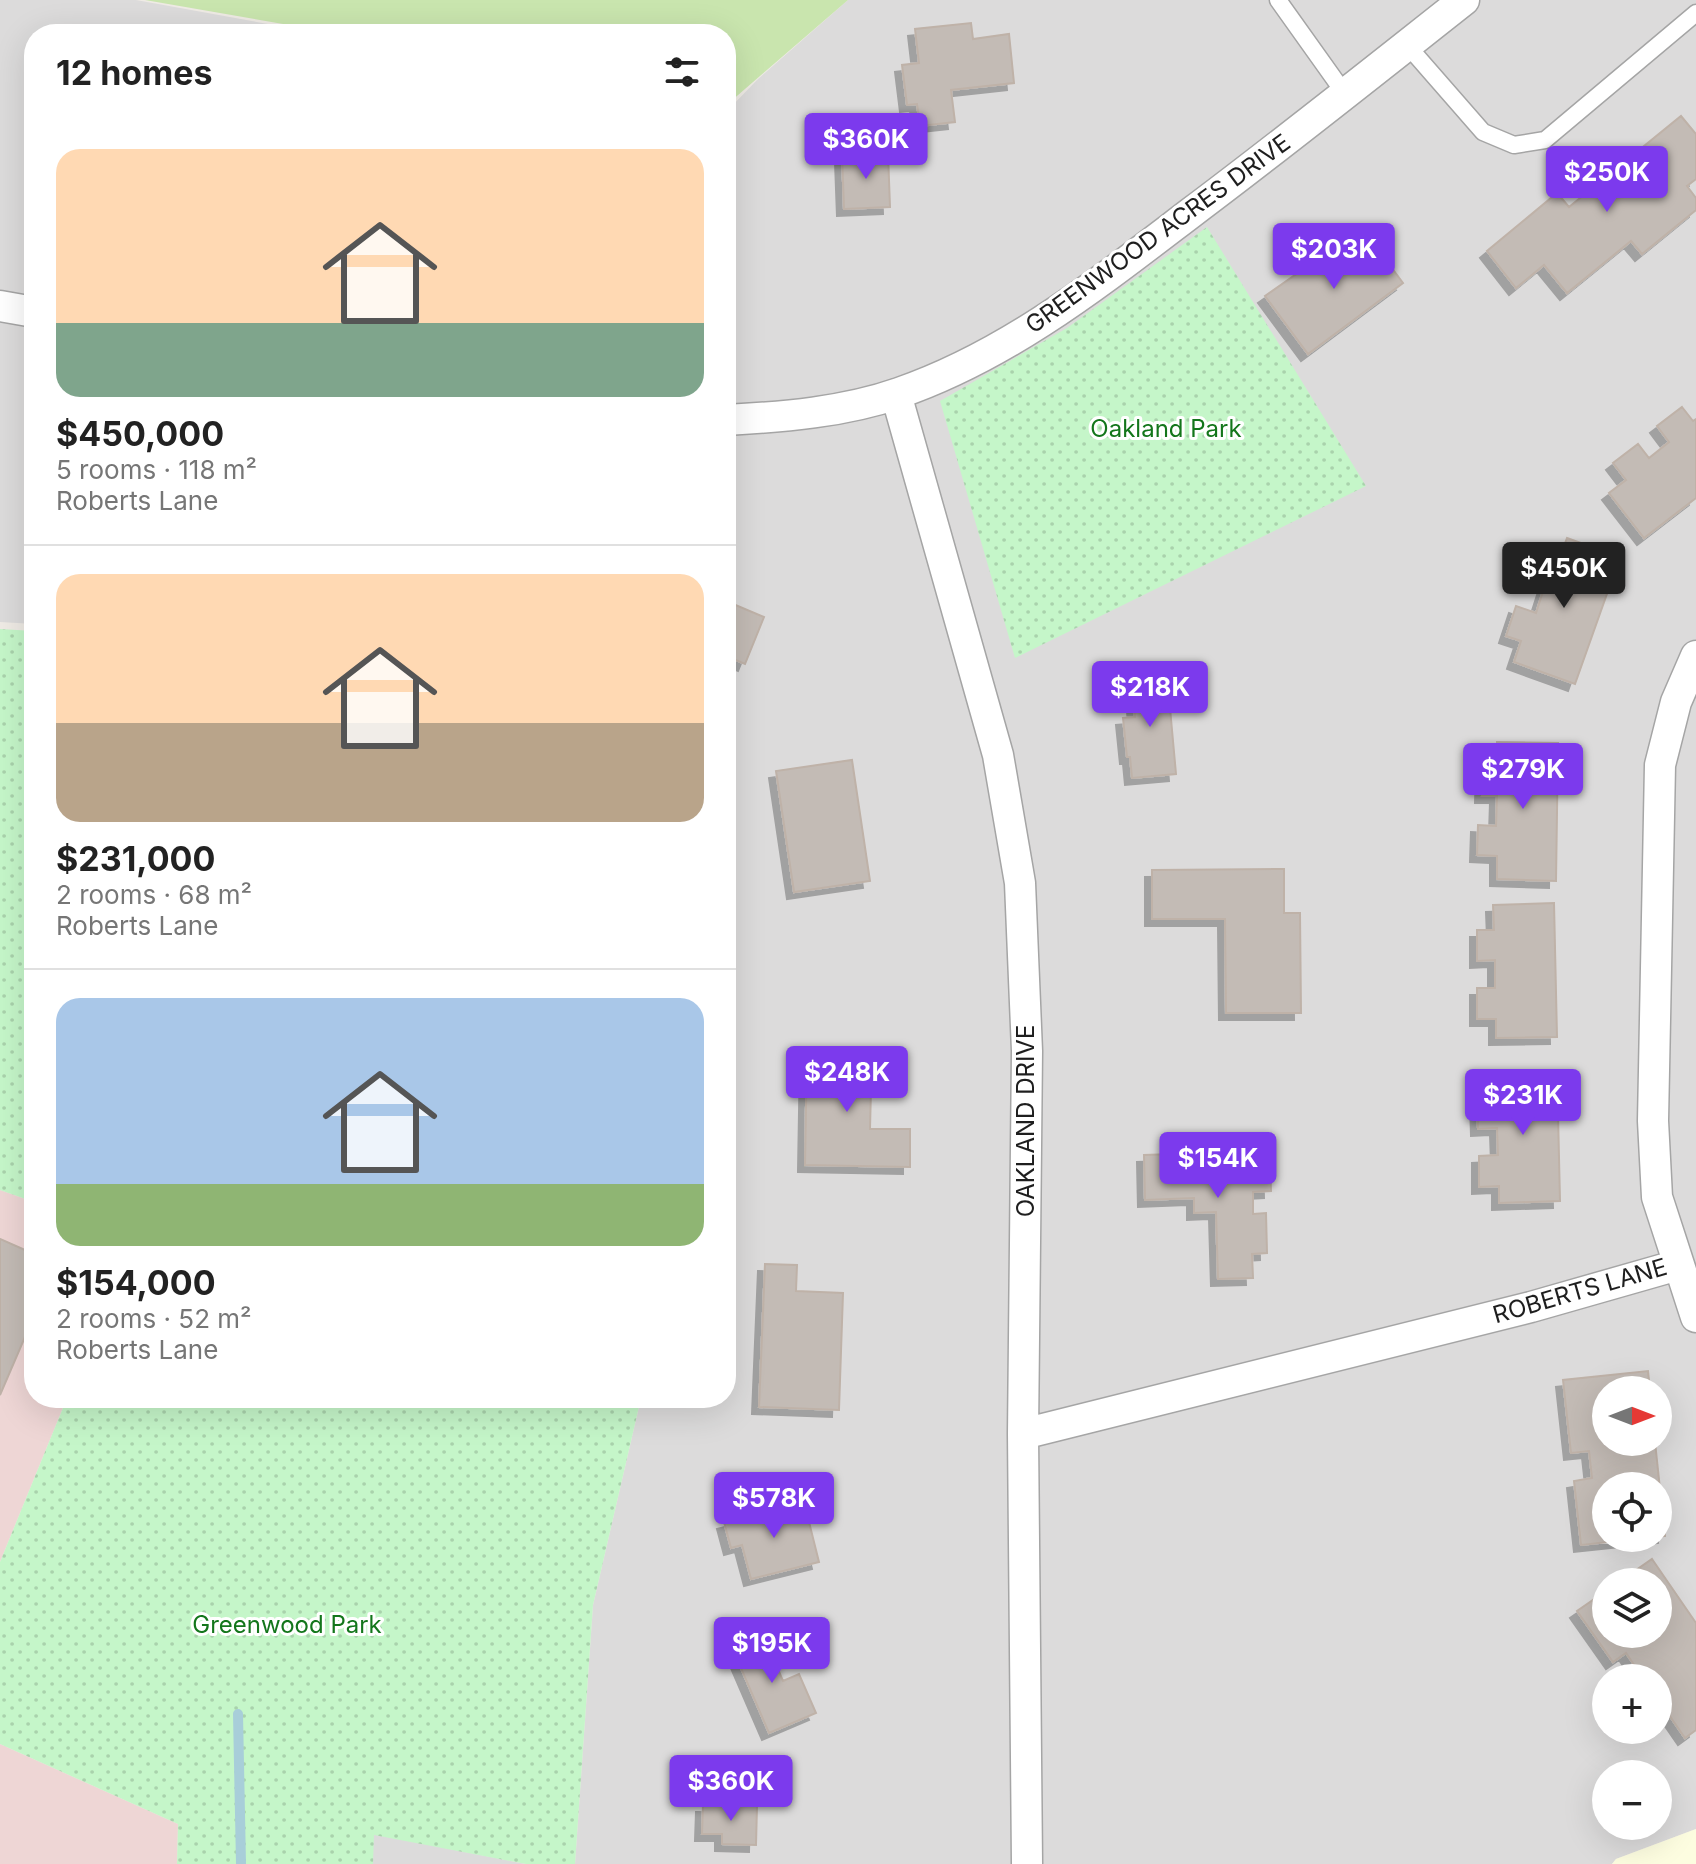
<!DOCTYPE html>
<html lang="en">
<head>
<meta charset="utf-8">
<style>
  body { margin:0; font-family:Inter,sans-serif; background:#f6f6f6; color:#222; height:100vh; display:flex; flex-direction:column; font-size:30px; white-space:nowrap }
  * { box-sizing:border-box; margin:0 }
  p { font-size:26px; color:#767676 }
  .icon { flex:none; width:44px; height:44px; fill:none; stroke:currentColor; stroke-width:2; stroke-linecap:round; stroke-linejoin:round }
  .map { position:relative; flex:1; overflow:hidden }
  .sheet { position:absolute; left:24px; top:24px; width:712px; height:1384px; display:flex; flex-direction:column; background:#fff; border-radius:32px; box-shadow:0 8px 32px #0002 }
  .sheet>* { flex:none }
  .needle { width:52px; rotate:90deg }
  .tools { position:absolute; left:1592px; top:1376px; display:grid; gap:16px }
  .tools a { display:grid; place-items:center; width:80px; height:80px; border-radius:50%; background:#fff; box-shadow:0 8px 32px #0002; font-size:40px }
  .price { position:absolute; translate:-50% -68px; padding:0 18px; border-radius:8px; background:#7c3aed; color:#fff; font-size:26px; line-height:52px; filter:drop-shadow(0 2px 4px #0008) }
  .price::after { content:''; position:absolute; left:50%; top:48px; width:24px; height:18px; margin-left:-12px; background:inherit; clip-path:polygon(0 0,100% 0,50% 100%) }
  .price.current { background:#222; color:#fff }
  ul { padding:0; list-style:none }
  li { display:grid; align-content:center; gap:16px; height:424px; padding:0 32px }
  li+li { border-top:2px solid #e0e0e0 }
  li span { display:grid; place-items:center; height:248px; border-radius:24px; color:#555 }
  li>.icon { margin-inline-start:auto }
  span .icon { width:144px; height:144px; fill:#fffc; stroke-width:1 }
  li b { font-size:34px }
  h2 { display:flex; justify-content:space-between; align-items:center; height:96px; padding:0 32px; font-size:34px }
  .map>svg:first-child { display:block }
</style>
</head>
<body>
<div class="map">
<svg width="1696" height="1864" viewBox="0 0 1696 1864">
  <defs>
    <pattern id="park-dots" width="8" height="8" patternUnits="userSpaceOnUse" patternTransform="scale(2)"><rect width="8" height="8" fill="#c5f6c9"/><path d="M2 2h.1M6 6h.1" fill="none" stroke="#a9d2ac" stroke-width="1.8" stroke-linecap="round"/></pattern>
    <filter id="shadow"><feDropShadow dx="-7" dy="7" stdDeviation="0" flood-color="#0004"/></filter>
  </defs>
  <rect width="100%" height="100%" fill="#efebe5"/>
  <!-- residential -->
  <path fill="#dcdbdb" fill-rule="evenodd" d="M0 0H136L323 34H34V624L0 622Z
    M848 0H1696V1829L1616 1859 1612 1864H575L593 1605 641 1398H726V107L730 108 757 80ZM1606 1390H1658V1442H1606ZM1606 1486H1658V1538H1606ZM1606 1582H1658V1634H1606ZM1606 1678H1658V1730H1606ZM1606 1774H1658V1826H1606Z
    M373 1834 526 1864H373Z"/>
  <!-- commercial -->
  <path fill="#eed6d5" d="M0 1190 34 1202V1398H67L0 1562Z
    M0 1744 178 1824 177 1864H0Z"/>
  <!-- education -->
  <path fill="#fdfde0" d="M1696 1829V1864H1612L1616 1859Z"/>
  <!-- grass -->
  <path fill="#c9e5ae" d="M145 0H848L730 102 726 101V34H341Z"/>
  <!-- park -->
  <path fill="url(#park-dots)" d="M1207 227 1366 486 1015 658 940 401 1067 328Z
    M0 629 34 631V1202L0 1190Z
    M67 1398H641L593 1605 575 1864H526L374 1835 373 1864H177L178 1824 0 1744V1562Z"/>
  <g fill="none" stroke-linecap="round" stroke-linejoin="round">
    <!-- stream -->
    <path stroke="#a8ced9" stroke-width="10" d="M238 1714 241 1864"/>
  </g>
  <!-- building -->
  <path fill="#c3bbb5" stroke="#bfb2a8" stroke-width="2" filter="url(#shadow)" d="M971 23 973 39 1009 34 1014 83 951 90 955 122 920 126 917 104 907 105 902 65 919 63 915 29Z
    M1681 116 1696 134V179L1687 186 1696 198V210L1642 254 1631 241 1567 293 1544 265 1516 288 1487 251 1557 193 1569 207Z
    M888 153 890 207 844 209 842 155Z
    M1362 228 1403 283 1308 354 1265 296Z
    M1682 407 1693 421 1696 419V498L1644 538 1609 493 1626 480 1613 463 1638 444 1649 458 1669 442 1657 426Z
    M1567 538 1620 557 1575 684 1514 662 1521 641 1506 636 1516 606 1536 613 1545 585 1531 580 1541 551 1560 557Z
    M726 601 764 617 745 664 726 656Z
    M1167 675 1176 774 1132 778 1130 757H1127L1123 718 1135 717 1132 679Z
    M1497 742 1558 743 1556 881 1497 879V856L1477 855 1478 825 1496 826 1497 796H1482L1483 766 1497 767Z
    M852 760 870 881 794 892 776 771Z
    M1284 869V913H1300L1301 1013H1226L1225 919H1152V870Z
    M1554 903 1557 1037 1496 1038V1019H1477V988H1495V960L1477 961V930H1494L1493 905Z
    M807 1047 872 1049 870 1129H910V1167L805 1165Z
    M1557 1070 1560 1201 1499 1203V1186L1479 1187V1156L1498 1155 1497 1128 1478 1129 1477 1096H1497L1496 1071Z
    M1237 1152V1158L1270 1157 1271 1191 1253 1192V1214L1266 1213 1267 1253 1252 1254 1253 1278 1218 1279 1216 1212 1194 1213V1198L1145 1200 1144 1155Z
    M0 1239 34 1254V1316L0 1395Z
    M765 1264 797 1265 796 1291 843 1293 839 1410 759 1407Z
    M1648 1371 1650 1390H1606V1442H1655L1665 1536 1658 1537V1486H1606V1538H1646L1581 1545 1574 1481 1592 1478 1589 1451 1571 1453 1563 1380Z
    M804 1502 819 1562 751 1579 742 1545 731 1548 724 1522Z
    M1652 1559 1696 1623V1730L1685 1738 1658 1699V1678H1643L1626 1653 1613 1662 1577 1611 1606 1591V1634H1658V1582H1619Z
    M762 1632 783 1681 799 1674 816 1713 769 1733 731 1645Z
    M703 1805 757 1806 756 1845 722 1844V1834H702Z"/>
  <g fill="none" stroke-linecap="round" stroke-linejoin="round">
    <!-- service casing -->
    <g stroke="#a5a5a5" stroke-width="19">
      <path id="service" d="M1278 0 1345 94
        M1407 45 1483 132 1514 145 1545 140 1696 13"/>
    </g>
    <!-- minor casing -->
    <g stroke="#a5a5a5" stroke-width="33">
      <path id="minor" d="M0 306 34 312
        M896 394 998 755 1020 883 1027 1051 1023 1434 1027 1864
        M726 420C783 417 845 412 899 393 1009 355 1100 282 1192 212 1284 143 1374 71 1464 0
        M1696 656 1676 702 1660 765 1653 1121 1657 1197 1696 1317
        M1023 1434 1531 1307 1678 1265"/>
    </g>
    <!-- service -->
    <use href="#service" stroke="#fff" stroke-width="16"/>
    <!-- minor -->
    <use href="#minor" stroke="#fff" stroke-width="30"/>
  </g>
  <g text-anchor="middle" stroke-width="6" stroke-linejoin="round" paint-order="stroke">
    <!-- street labels -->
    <g font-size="24" fill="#1e1e1e" stroke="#fff">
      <text transform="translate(1158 234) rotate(-36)" y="8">GREENWOOD ACRES DRIVE</text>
      <text transform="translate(1026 1121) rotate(-90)" y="8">OAKLAND DRIVE</text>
      <text transform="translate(1580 1291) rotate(-16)" y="8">ROBERTS LANE</text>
    </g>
    <!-- park labels -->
    <g font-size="24" fill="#13761b" stroke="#fff">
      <text x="1166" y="437">Oakland Park</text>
      <text x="287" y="1633">Greenwood Park</text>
    </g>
  </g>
</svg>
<div class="tools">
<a><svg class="needle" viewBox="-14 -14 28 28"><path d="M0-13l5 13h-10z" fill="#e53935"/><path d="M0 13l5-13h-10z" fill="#767676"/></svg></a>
<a><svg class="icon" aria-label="locate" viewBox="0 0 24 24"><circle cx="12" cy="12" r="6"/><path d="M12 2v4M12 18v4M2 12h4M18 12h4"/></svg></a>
<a><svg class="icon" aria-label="layers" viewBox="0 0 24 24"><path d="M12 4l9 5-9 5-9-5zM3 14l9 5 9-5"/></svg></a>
<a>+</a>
<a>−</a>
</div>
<b class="price" style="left:866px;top:181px">$360K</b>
<b class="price" style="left:1607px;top:214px">$250K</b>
<b class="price" style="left:1334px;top:291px">$203K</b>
<b class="price current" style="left:1564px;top:610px">$450K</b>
<b class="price" style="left:1150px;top:729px">$218K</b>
<b class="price" style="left:1523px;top:811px">$279K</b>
<b class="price" style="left:847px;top:1114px">$248K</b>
<b class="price" style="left:1523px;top:1137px">$231K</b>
<b class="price" style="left:1218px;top:1200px">$154K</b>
<b class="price" style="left:774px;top:1540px">$578K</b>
<b class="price" style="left:772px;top:1685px">$195K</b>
<b class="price" style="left:731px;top:1823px">$360K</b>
<section class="sheet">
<h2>12 homes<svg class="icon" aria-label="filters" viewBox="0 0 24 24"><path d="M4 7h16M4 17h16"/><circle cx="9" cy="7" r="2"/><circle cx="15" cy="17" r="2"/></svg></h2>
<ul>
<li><span style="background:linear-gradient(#ffd9b3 70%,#7fa58c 0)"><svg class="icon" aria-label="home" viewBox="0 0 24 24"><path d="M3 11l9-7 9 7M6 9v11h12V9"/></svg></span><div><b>$450,000</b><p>5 rooms · 118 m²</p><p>Roberts Lane</p></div></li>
<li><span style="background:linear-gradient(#ffd9b3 60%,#b9a48a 0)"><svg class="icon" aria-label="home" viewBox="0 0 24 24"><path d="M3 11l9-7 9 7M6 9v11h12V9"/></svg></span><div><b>$231,000</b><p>2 rooms · 68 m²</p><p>Roberts Lane</p></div></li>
<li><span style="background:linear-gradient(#a9c7e8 75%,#8fb573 0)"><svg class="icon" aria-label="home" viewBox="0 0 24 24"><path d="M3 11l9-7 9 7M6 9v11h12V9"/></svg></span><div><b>$154,000</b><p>2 rooms · 52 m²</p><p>Roberts Lane</p></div></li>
</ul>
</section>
</div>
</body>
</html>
